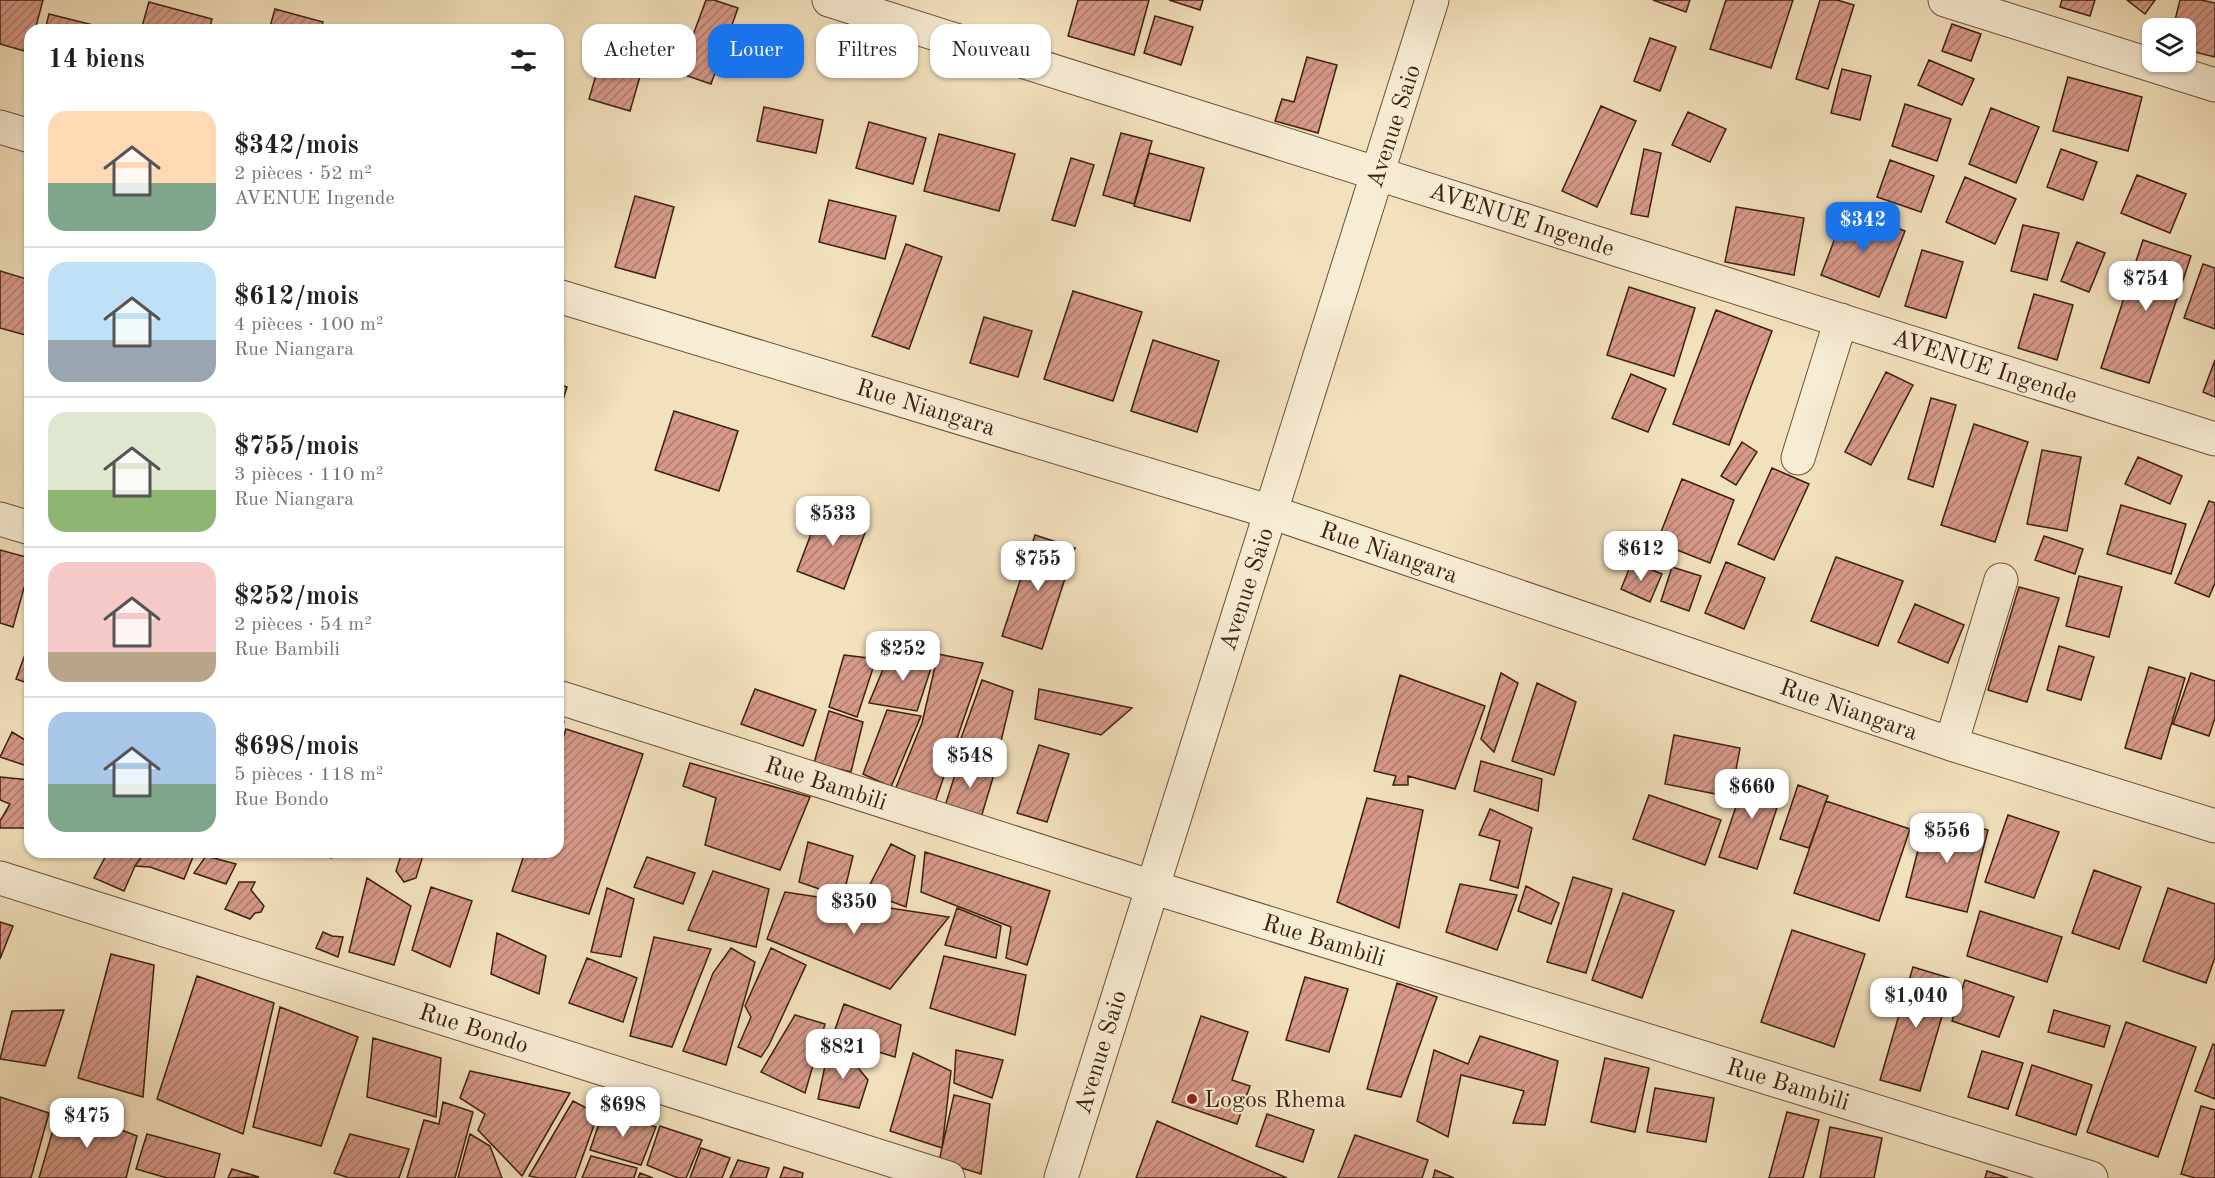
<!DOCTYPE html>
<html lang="fr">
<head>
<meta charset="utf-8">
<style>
  body { margin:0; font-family:"Old Standard TT",serif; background:#f2f2f2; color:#202124; height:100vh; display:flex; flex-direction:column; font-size:22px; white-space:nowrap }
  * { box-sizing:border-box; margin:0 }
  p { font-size:20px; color:#757577 }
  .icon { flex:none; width:33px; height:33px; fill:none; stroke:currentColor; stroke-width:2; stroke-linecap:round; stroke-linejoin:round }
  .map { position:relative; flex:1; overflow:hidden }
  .panel { position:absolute; left:24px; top:24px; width:540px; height:834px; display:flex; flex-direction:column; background:#fff; border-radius:18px; box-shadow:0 2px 4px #0004 }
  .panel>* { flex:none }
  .banner { position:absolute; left:582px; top:24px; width:570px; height:54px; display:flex; gap:12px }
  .fabs { position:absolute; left:2142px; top:18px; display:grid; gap:12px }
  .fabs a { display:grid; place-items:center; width:54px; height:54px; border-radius:12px; background:#fff; box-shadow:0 2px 4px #0004; font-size:30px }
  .price { position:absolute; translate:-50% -51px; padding:0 14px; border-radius:12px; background:#fff; color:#222; font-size:20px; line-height:39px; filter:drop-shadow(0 2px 3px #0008) }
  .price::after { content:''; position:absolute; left:50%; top:36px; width:18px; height:14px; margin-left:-9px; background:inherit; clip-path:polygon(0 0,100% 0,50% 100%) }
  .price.active { background:#1a73e8; color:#fff }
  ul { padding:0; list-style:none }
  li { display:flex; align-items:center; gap:18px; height:150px; padding:0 24px }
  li+li { border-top:2px solid #e0e0e0 }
  li span { display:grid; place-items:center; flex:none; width:168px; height:120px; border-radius:18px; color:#555 }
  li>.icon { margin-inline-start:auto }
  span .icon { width:72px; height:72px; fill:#fffc; stroke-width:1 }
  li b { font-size:26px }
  h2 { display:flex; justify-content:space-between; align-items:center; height:72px; padding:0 24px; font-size:26px }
  .tag { padding:0 21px; border-radius:18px; background:#fff; box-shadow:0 2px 4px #0004; font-size:21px; line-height:54px }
  .tag.active { background:#1a73e8; color:#fff }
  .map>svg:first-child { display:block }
</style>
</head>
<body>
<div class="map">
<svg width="2215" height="1178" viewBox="0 0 2215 1178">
  <defs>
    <pattern id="building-hatch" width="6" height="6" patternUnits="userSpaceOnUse" patternTransform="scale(1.5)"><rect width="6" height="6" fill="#d6998a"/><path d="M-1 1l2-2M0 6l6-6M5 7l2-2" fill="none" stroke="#af7c6f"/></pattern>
  </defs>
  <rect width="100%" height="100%" fill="#f2e1bd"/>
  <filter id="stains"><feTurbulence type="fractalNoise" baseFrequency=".00333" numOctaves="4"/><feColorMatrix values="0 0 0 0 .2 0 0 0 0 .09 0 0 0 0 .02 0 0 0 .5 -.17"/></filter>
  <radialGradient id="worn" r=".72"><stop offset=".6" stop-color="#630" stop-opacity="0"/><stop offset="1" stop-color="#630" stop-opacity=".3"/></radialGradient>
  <!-- building -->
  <path fill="url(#building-hatch)" stroke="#3e200e" stroke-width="1.5" d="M0 0H43L35 30H30L28 52 0 44Z
    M706 0H714L738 8 711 84 679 73Z
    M1078 0H1149L1134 55 1068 36Z
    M1169 0H1203L1200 10Z
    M1653 0H1690L1686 12Z
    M1726 0H1793L1771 68 1710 49Z
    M1820 0H1837L1854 5 1828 89 1796 79Z
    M2062 0H2095L2090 16 2060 7Z
    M2127 0H2155L2145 14Z
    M2180 0H2201L2215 3V57L2186 50V28H2173Z
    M149 2 212 19 209 30H141Z
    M275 9 323 22 321 30H269Z
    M49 14 113 30H45Z
    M1155 16 1193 27 1181 65 1144 53Z
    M1952 24 1981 34 1971 61 1942 51Z
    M1650 38 1676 47 1660 91 1634 81Z
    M1307 57 1337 65 1318 133 1275 121 1282 99 1294 102Z
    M1929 60 1974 79 1962 105 1918 85Z
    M600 61 641 73 630 111 589 99Z
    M1842 69 1871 76 1860 120 1831 113Z
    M2068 77 2142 97 2128 151 2053 131Z
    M1905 104 1951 119 1937 161 1892 146Z
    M1601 106 1636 121 1597 207 1562 191Z
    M764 107 823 120 816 153 757 141Z
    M1991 108 2039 127 2016 183 1969 164Z
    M1688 112 1726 129 1710 162 1672 145Z
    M869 122 926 138 913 184 856 168Z
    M1121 133 1152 141 1134 204 1103 195Z
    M939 134 1015 154 999 211 924 191Z
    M1644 149 1661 153 1648 217 1631 214Z
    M2061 149 2097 162 2083 200 2047 187Z
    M1149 153 1204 168 1190 221 1134 206Z
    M1071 158 1094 165 1075 226 1052 220Z
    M1890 160 1934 176 1921 212 1877 197Z
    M2137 175 2186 194 2170 233 2121 213Z
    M1965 177 2016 199 1995 244 1946 222Z
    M635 196 674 207 655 278 615 267Z
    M829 200 896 216 885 259 819 242Z
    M1736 207 1804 218 1794 275 1725 262Z
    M1846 209 1905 231 1879 297 1821 275Z
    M2023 225 2059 233 2047 280 2011 271Z
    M2143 240 2191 256 2149 383 2101 368Z
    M2077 242 2105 253 2089 292 2061 281Z
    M906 244 942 257 909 349 872 336Z
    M1922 250 1963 262 1946 318 1905 306Z
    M2203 264 2215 268V329L2184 318Z
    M0 271 30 280 29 336 0 328Z
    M1629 287 1695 308 1674 376 1607 355Z
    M1073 291 1142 312 1113 401 1044 379Z
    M2034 294 2073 305 2057 360 2018 348Z
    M1716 310 1772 331 1729 445 1673 424Z
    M984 317 1032 331 1018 377 970 363Z
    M1153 340 1219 361 1197 432 1131 411Z
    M2215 360V397L2203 392Z
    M1886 372 1913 385 1871 465 1845 452Z
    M1631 374 1666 389 1648 432 1612 418Z
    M558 384 567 387 558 416Z
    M1931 398 1956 405 1933 487 1908 479Z
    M674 411 738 431 719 491 655 470Z
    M1974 424 2028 442 1995 542 1941 525Z
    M1742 442 1757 452 1736 485 1721 476Z
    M2042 450 2081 457 2067 531 2027 524Z
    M2138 457 2182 476 2170 504 2125 484Z
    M1772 468 1809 484 1774 560 1738 544Z
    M1682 479 1734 500 1710 563 1657 542Z
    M2209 501 2215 503V583L2209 597 2175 583Z
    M822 505 869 522 844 589 797 571Z
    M2121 505 2186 524 2171 574 2107 554Z
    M1035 535 1075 548 1042 649 1002 636Z
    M2044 536 2083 549 2075 574 2035 560Z
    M0 550 30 558V567L13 627 0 623Z
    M1836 557 1903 581 1878 646 1811 621Z
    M1632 562 1662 574 1650 602 1621 589Z
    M1726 562 1765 578 1744 629 1705 613Z
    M1672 567 1701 576 1689 611 1661 601Z
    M2079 576 2122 587 2109 637 2066 626Z
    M2019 587 2059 598 2027 702 1988 690Z
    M1915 604 1964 625 1948 663 1898 642Z
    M30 641V684L16 679Z
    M2059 646 2094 657 2081 700 2047 690Z
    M938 654 983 663 933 808 893 795 922 723Z
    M844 655 876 659 857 717 829 707Z
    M889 655 935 656 917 711 869 703Z
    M2149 667 2185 678 2161 759 2125 748Z
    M1501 673 1518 683 1494 752 1481 739Z
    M2191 673 2215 681V718L2209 736 2173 724Z
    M1400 675 1485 706 1455 789 1408 776V785H1393L1396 776 1374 771Z
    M982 680 1013 691 997 758 961 754 960 741Z
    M1537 683 1576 702 1554 775 1512 761Z
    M755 689 816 710 803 746 741 724Z
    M1039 689 1132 708 1101 735 1035 719Z
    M887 710 921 716 891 787 863 774Z
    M829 711 863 722 851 772 814 763Z
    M558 720 564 722 558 735Z
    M566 729 643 754 589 914 512 891 525 852H558V754Z
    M12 732 30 743V767L0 757Z
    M1674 735 1740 748 1731 797 1665 784Z
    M1039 745 1069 754 1047 822 1017 813Z
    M960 759 995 771 980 821 945 806Z
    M1481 761 1542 779 1538 811 1474 791Z
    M690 763 810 797 780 870 705 845 716 798 683 786Z
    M1748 771 1785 783 1757 869 1719 857Z
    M0 777 30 780 28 828H0V821L10 804 0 800Z
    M1798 785 1828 796 1809 848 1780 839Z
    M1649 795 1721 820 1705 865 1633 839Z
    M1367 798 1423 810 1399 928 1337 902Z
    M1826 801 1910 829 1879 921 1794 893Z
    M1490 809 1532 828 1518 888 1490 880 1500 841 1479 835Z
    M1927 815 1988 830 1967 912 1906 897Z
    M2008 815 2059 832 2034 898 1985 882Z
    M808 842 853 856 843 897 799 882Z
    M891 844 915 856 906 907 866 892Z
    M108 852H145L135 866 124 891 94 878Z
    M145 852H195L184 879 150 867 135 866Z
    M316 852H331V858Z
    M402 852H424L416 878 404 882 396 871Z
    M925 852 1050 891 1027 965 1006 958 1011 927 921 892Z
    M206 856 236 864 226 884 194 873Z
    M647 857 695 873 683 904 634 887Z
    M2094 870 2141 887 2119 949 2072 933Z
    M713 871 769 889 756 947 688 930Z
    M1573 877 1612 889 1586 973 1547 962Z
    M367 878 411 906 394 965 349 952Z
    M239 882H255L251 890 264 906 261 912 255 913 250 919 225 909Z
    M1460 884 1517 895 1497 950 1446 932Z
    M1526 886 1559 903 1551 924 1518 911Z
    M431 887 472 901 450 967 412 950Z
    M607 888 634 899 621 957 591 952Z
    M2168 888 2215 904V957L2206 983 2143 961Z
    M785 892 949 917 890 989 767 939Z
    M1623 893 1674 911 1642 998 1592 980Z
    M957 908 1001 926 996 958 945 945Z
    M1980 911 2062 937 2047 982 1967 956Z
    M0 922 13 926 0 959Z
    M1792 930 1865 954 1834 1047 1761 1022Z
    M323 932 332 936 343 937 338 957 316 948Z
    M497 933 546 956 539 994 491 974Z
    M654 937 711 949 672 1047 630 1036Z
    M731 948 755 962 726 1065 683 1051 713 973Z
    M771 948 806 965 769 1045 761 1057 738 1047 751 1017 745 1006Z
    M111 954 154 965 143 1097 78 1078Z
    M944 956 1026 975 1015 1035 930 1008Z
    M587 958 637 978 623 1022 569 1003Z
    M1913 967 1953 979 1920 1091 1880 1080Z
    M197 976 274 1003 243 1134 157 1099Z
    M1305 977 1348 989 1329 1052 1286 1040Z
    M1965 980 2014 997 1999 1037 1952 1021Z
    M1397 983 1437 997 1401 1097 1367 1089Z
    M844 1004 901 1025 895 1057 832 1038Z
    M280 1007 358 1037 321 1146 253 1127Z
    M64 1010 45 1066 0 1059 12 1011Z
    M2054 1010 2110 1026 2104 1047 2048 1032Z
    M795 1015 825 1024 805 1093 761 1072Z
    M1201 1016 1248 1032 1232 1080 1250 1086 1237 1124 1172 1102Z
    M2126 1022 2196 1047 2158 1157 2087 1132Z
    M1480 1036 1558 1061 1545 1125 1513 1123 1524 1091 1461 1075 1448 1137 1417 1121 1434 1050 1468 1064Z
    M373 1038 441 1058 436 1117 367 1097Z
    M2213 1044 2215 1045V1099L2195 1091Z
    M829 1047 859 1059V1069L868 1080 859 1108 818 1099Z
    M956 1050 1003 1060 992 1098 954 1083Z
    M1982 1051 2023 1063 2008 1109 1968 1097Z
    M913 1053 951 1071 942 1148 890 1131Z
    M1605 1058 1649 1068 1635 1132 1591 1122Z
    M2032 1065 2092 1085 2076 1135 2016 1115Z
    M470 1071 570 1093 522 1176 478 1130 485 1114 460 1098Z
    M1655 1088 1714 1098 1706 1142 1647 1132Z
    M954 1095 990 1104 981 1174 939 1161Z
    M0 1097 49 1113 31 1178H0Z
    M573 1101 598 1114 575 1178H539L529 1176Z
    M443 1102 473 1112 455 1178H407L424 1120 439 1124Z
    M60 1106 137 1136 126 1178H39Z
    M2201 1106 2215 1110V1178H2195L2181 1174Z
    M603 1112 656 1127 641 1165 590 1150Z
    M1787 1112 1819 1120 1803 1178H1769Z
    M1267 1114 1314 1130 1303 1162 1256 1146Z
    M1157 1121 1287 1178H1136Z
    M660 1126 702 1140 686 1178H678L647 1165Z
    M1830 1127 1882 1138 1874 1178H1820Z
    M147 1134 220 1154 214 1178H167L136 1169Z
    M350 1134 409 1149 399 1178H349L334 1173Z
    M470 1134 490 1146 502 1178H458Z
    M1355 1135 1428 1160 1422 1178H1338Z
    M701 1148 730 1158 722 1178H690Z
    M591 1156 637 1168 634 1178H582Z
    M738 1160 769 1168 766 1178H730Z
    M784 1167 803 1173 802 1178H780Z
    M232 1169 259 1177 228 1178Z
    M1435 1170 1454 1178H1433Z
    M1987 1171 2008 1178H1985Z
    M640 1173 653 1178H638Z"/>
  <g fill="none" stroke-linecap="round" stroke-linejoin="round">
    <!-- minor casing -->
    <g stroke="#6b503a" stroke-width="35">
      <path id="minor" d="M829 0 2215 439
        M1945 0 2215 85
        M0 127 30 136
        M558 296 1271 512 1951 744 2215 826
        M1798 458 1841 320
        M0 519 30 528
        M558 697 1152 887 2091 1178
        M1951 744 2001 580
        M0 878 948 1178
        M1061 1178 1432 0"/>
    </g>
    <!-- minor -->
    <use href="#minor" stroke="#f7ecd4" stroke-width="33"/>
  </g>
  <!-- markers -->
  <circle fill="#8f2418" stroke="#f7ecd4" stroke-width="2" cx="1192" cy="1099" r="6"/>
  <g text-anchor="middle" stroke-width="4.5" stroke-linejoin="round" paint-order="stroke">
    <!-- street labels -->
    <g font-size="24" fill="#3e200e" stroke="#f7ecd4">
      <text transform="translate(1393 126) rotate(-72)" y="8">Avenue Saio</text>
      <text transform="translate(1522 219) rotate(18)" y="8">AVENUE Ingende</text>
      <text transform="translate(1985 366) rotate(18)" y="8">AVENUE Ingende</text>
      <text transform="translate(926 407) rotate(17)" y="8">Rue Niangara</text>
      <text transform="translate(1389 552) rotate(19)" y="8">Rue Niangara</text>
      <text transform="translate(1246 589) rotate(-72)" y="8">Avenue Saio</text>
      <text transform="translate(1849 709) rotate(19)" y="8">Rue Niangara</text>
      <text transform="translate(826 783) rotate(18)" y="8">Rue Bambili</text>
      <text transform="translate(1324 940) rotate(17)" y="8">Rue Bambili</text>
      <text transform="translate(474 1028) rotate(18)" y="8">Rue Bondo</text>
      <text transform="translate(1100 1052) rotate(-73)" y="8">Avenue Saio</text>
      <text transform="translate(1788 1084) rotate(17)" y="8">Rue Bambili</text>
    </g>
    <!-- poi labels -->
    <g font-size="24" fill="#3e200e" stroke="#f7ecd4" text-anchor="start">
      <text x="1204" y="1107">Logos Rhema</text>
    </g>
  </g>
  <rect width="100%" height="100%" filter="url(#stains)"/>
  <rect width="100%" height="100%" fill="url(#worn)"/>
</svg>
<div class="fabs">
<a><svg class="icon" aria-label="layers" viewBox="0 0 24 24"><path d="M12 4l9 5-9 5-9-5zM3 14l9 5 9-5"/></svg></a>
</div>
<b class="price active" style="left:1863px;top:253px">$342</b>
<b class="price" style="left:2146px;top:312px">$754</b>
<b class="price" style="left:833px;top:547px">$533</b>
<b class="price" style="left:1641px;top:582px">$612</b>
<b class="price" style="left:1038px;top:592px">$755</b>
<b class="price" style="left:903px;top:682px">$252</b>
<b class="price" style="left:970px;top:789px">$548</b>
<b class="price" style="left:1752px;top:820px">$660</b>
<b class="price" style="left:1947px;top:864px">$556</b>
<b class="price" style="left:854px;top:935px">$350</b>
<b class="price" style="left:1916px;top:1029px">$1,040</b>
<b class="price" style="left:843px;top:1080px">$821</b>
<b class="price" style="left:623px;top:1138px">$698</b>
<b class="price" style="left:87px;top:1149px">$475</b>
<div class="banner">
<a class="tag">Acheter</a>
<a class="tag active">Louer</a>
<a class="tag">Filtres</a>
<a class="tag">Nouveau</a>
</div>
<section class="panel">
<h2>14 biens<svg class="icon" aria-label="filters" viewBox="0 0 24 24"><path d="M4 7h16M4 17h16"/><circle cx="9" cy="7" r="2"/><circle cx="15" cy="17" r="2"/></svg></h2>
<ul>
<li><span style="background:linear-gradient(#ffd9b3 60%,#7fa58c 0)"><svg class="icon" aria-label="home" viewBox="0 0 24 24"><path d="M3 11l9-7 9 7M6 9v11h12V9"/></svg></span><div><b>$342/mois</b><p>2 pièces · 52 m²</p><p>AVENUE Ingende</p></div></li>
<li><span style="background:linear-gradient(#bfe0f5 65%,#9aa5b1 0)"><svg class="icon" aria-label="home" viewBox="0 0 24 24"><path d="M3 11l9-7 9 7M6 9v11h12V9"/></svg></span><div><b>$612/mois</b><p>4 pièces · 100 m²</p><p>Rue Niangara</p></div></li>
<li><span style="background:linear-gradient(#dfe7d0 65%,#8fb573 0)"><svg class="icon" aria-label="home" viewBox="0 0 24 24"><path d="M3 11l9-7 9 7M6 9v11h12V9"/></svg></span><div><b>$755/mois</b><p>3 pièces · 110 m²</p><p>Rue Niangara</p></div></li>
<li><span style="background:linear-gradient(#f6c9c9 75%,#b9a48a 0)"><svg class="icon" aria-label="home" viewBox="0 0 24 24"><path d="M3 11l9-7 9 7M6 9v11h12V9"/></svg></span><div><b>$252/mois</b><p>2 pièces · 54 m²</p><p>Rue Bambili</p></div></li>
<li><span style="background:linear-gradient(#a9c7e8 60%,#7fa58c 0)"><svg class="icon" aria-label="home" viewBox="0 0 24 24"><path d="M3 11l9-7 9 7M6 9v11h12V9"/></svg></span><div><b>$698/mois</b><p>5 pièces · 118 m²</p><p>Rue Bondo</p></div></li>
</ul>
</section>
</div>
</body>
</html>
